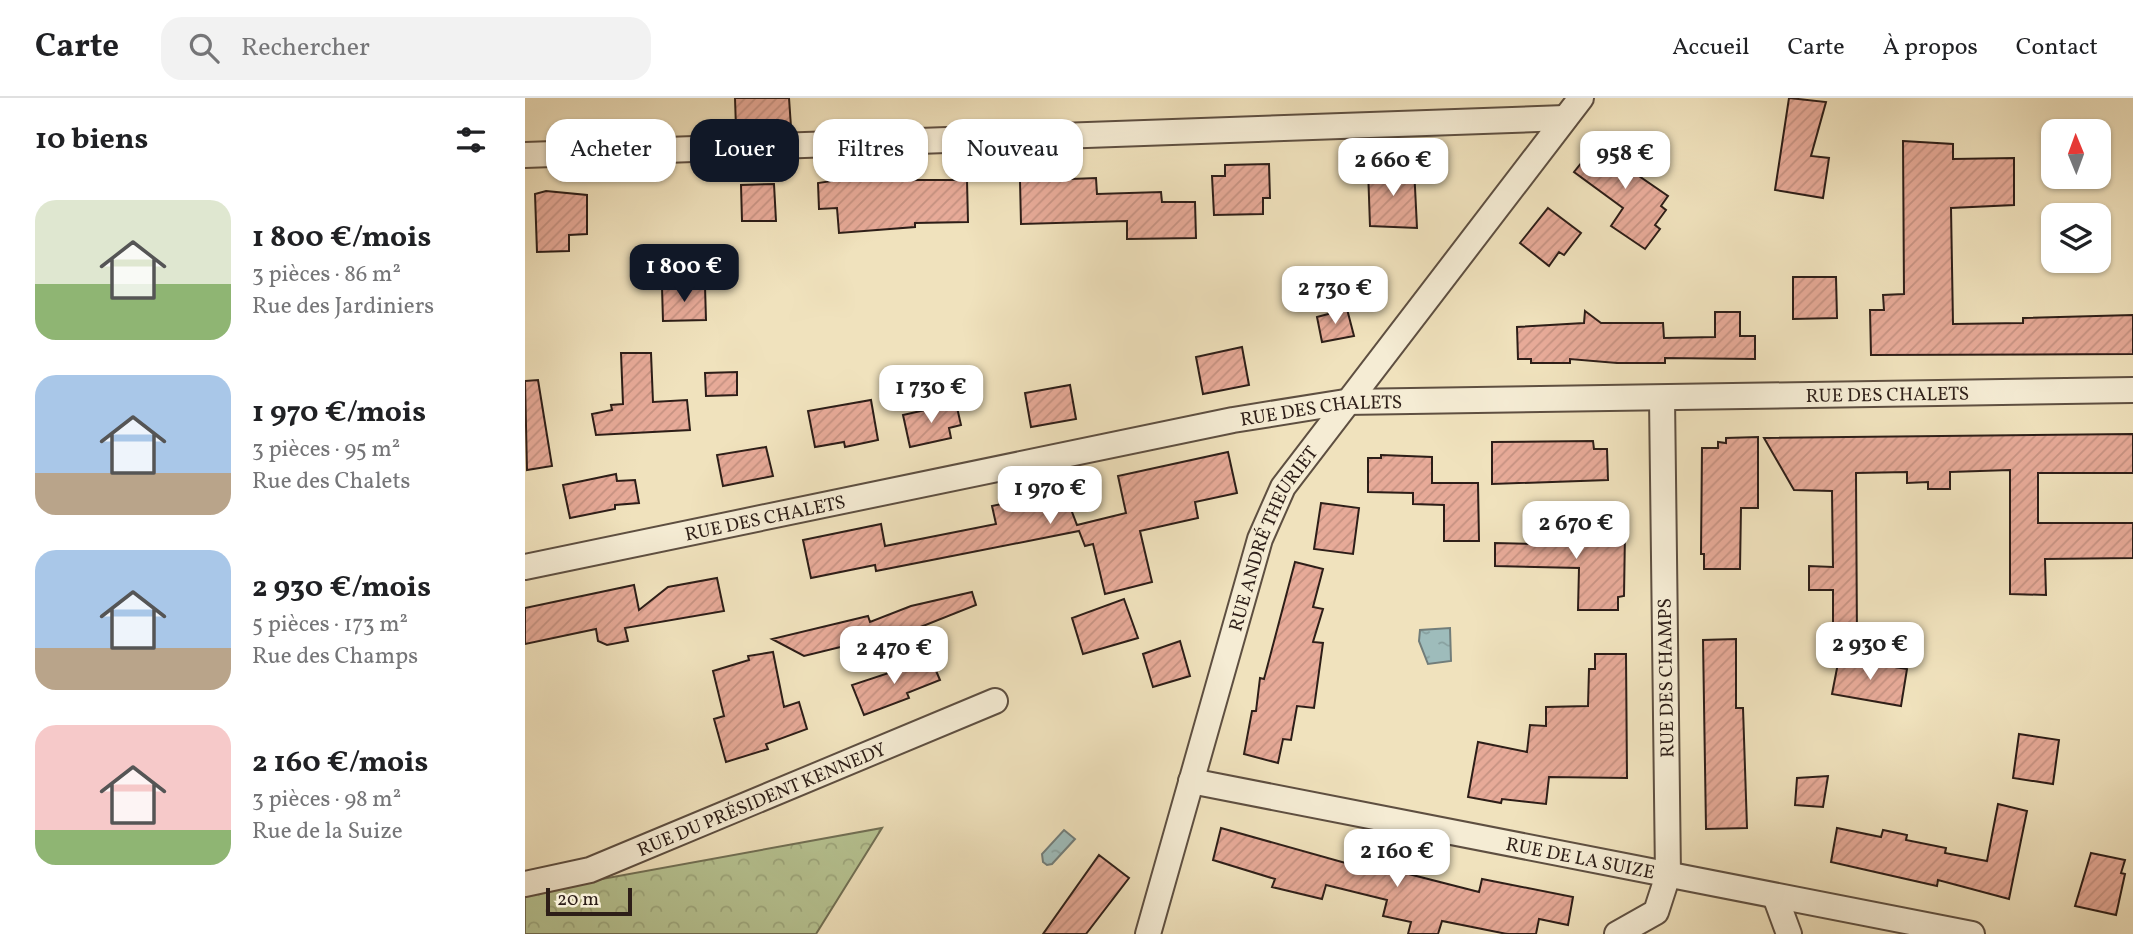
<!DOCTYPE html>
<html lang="fr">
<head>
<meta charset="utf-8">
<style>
  body { margin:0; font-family:Vollkorn,serif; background:#f2f2f2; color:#202124; height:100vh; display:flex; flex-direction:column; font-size:26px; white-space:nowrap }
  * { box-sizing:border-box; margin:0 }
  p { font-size:23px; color:#757577 }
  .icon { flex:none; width:38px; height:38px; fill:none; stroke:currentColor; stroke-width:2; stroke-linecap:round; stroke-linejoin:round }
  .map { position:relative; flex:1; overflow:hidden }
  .side { display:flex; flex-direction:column; background:#fff; width:525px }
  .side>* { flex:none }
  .hud { position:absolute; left:21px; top:21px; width:665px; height:63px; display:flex; gap:14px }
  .needle { width:46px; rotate:359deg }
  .controls { position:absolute; left:1516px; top:21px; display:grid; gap:14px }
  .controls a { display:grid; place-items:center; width:70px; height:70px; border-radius:14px; background:#fff; box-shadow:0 2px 5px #0004; font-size:35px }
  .scale { position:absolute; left:21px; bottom:18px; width:86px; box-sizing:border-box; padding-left:7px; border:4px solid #2d1e18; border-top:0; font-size:19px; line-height:24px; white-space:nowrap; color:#2d1e18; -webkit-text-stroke:5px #f5ecd4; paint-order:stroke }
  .price { position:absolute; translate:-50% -60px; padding:0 16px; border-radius:14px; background:#fff; color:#222; font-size:23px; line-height:46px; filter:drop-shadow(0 2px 4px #0008) }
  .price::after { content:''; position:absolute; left:50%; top:42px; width:21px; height:16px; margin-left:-10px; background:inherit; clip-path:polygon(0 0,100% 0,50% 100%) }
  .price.current { background:#111827; color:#fff }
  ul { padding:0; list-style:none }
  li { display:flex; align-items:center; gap:21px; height:175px; padding:0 35px }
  li span { display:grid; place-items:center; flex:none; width:196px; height:140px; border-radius:21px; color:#555 }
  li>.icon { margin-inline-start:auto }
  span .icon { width:84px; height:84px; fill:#fffc; stroke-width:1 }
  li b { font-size:30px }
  h2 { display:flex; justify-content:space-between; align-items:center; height:84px; padding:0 35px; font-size:30px }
  .chip { padding:0 24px; border-radius:21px; background:#fff; box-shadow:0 2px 5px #0004; font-size:24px; line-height:63px }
  .chip.current { background:#111827; color:#fff }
  header { display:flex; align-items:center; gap:42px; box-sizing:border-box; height:98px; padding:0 35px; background:#fff; border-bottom:2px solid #e0e0e0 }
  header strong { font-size:33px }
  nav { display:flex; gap:38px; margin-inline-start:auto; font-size:24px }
  .search { width:490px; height:63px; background:#f2f2f2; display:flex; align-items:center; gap:18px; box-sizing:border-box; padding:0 24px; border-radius:21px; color:#757577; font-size:26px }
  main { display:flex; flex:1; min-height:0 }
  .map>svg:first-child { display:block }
</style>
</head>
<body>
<header>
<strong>Carte</strong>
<div class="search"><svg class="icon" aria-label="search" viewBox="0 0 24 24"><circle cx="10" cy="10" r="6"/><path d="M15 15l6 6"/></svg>Rechercher</div>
<nav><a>Accueil</a><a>Carte</a><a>À propos</a><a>Contact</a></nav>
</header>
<main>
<section class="side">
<h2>10 biens<svg class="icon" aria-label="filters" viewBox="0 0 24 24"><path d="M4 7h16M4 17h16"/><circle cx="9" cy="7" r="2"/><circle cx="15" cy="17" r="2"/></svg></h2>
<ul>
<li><span style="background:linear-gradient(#dfe7d0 60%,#8fb573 0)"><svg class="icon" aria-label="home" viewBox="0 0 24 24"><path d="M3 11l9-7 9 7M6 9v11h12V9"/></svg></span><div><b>1 800 €/mois</b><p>3 pièces · 86 m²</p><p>Rue des Jardiniers</p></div></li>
<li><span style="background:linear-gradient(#a9c7e8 70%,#b9a48a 0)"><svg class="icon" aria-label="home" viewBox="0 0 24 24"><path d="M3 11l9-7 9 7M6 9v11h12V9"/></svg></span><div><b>1 970 €/mois</b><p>3 pièces · 95 m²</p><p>Rue des Chalets</p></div></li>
<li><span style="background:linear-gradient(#a9c7e8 70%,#b9a48a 0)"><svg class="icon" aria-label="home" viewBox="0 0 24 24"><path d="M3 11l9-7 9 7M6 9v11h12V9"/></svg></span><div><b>2 930 €/mois</b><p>5 pièces · 173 m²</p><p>Rue des Champs</p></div></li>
<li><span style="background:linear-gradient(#f6c9c9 75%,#8fb573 0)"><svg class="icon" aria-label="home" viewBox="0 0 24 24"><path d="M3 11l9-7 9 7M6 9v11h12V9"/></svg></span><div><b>2 160 €/mois</b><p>3 pièces · 98 m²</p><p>Rue de la Suize</p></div></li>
</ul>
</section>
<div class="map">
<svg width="1608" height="836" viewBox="0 0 1608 836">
  <defs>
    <pattern id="forest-crowns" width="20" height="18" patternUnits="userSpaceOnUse" patternTransform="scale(1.75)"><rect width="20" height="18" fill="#b7c493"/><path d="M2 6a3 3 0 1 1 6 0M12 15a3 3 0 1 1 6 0" fill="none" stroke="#9ea87e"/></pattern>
    <pattern id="water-ripples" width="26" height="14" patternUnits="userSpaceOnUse" patternTransform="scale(1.75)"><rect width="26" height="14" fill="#9ebcbb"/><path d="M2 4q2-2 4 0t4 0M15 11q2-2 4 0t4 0" fill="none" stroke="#88a1a0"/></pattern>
    <pattern id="building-hatch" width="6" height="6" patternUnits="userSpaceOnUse" patternTransform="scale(1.75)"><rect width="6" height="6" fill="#e7aa98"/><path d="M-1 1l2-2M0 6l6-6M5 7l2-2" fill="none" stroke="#c69282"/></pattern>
  </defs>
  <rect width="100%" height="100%" fill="#f0e2bd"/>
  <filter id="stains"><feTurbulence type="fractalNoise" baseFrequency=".00286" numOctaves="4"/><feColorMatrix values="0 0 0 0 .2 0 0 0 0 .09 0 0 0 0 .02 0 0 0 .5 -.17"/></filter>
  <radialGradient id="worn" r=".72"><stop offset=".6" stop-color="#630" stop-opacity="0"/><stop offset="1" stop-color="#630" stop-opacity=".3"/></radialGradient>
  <!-- forest -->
  <path fill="url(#forest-crowns)" stroke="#727156" stroke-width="2" d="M357 730 291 836H0V795Z"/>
  <!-- water -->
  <path fill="url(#water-ripples)" stroke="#717d7a" stroke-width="2" d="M925 530 926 563 903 566 894 543 895 532Z
    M539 732 550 741 527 766 522 767 518 764 517 756Z"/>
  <!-- building -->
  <path fill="url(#building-hatch)" stroke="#2d1e18" stroke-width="2" d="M210 0H264L266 29 211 31Z
    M1264 0 1301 4 1286 58 1304 60 1298 100 1250 92Z
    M1088 38 1108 54 1098 67 1143 98 1136 108 1141 112 1130 127 1135 131 1120 151 1086 128 1098 110 1049 74 1073 44 1079 48Z
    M1378 43 1428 46V61L1489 60V107L1426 110 1428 226 1498 225V220L1608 217V256L1346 257 1345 212H1359L1358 197 1379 196Z
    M744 66 745 100H738V116L689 117 687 78H700V67Z
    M889 69 892 130 845 128 843 71Z
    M333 79 359 82H442L443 124 390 125V129L314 135 312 110 294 111 293 85Z
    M571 80 572 96 636 94 637 104H670L671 140 602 141V123L496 126 495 83Z
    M249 86 251 123H217L216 87Z
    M21 93 62 97V136L44 137V153L12 154 10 96Z
    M1023 110 1056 135 1039 157 1034 154 1024 168 995 145Z
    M1268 179H1311L1312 220 1268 221Z
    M180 188 181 222 138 223 137 189Z
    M822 211 829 238 797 244 792 219Z
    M1060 213 1076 225H1138L1139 240 1190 239V214H1215V238H1230V261L1140 260V265H1092L1045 261V265H1006V261H993L992 229 1059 225Z
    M717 249 724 287 678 296 671 259Z
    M96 255H126L128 304 162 302 165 332 71 337 67 316 87 312 86 307 98 306Z
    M212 274V297L181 298 180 275Z
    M13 282 27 368 2 372 0 283Z
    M545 287 551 321 506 329 500 295Z
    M346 302 353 342 320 349 319 344 290 349 283 313Z
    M431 305 436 327 424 330 426 340 385 349 378 317Z
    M1608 336V375H1513V425H1608V460L1520 461 1521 497 1485 496V372L1425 374V391H1403V384L1382 385V374L1331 375 1332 543 1308 544V492H1284V468L1308 469 1307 393 1269 392 1239 340Z
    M1233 339V410H1216L1215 471H1179V456H1176L1177 350H1193V344L1201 345V340Z
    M1068 343 1069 351H1082L1083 382 967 386V344Z
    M241 349 248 378 198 388 192 357Z
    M703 354 712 395 670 404 673 420 615 433 627 484 580 496 568 446 560 448 554 433 351 473 350 467 286 480 278 442 356 426 360 448 471 426 467 408 539 393 552 427 601 415 593 378Z
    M856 357 907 359V385H953L954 443H919V407L888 406V395L843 394V360H856Z
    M91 376 92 383 110 382 114 405 90 407V411L45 420 38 387Z
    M796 405 834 410 828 456 789 451Z
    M1006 430 1100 434 1099 498 1093 499V512H1053L1054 470 970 468V445L1006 446Z
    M770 464 798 471 788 509 798 511 788 544 798 545 789 610 772 608 766 642 758 641 753 665 719 656 727 613H731L735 580 739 581Z
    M192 480 199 513 100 530 103 543 82 547 73 543 71 531 0 546V510L109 487 114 512 143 489Z
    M447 494 451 507 393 530 279 558 247 541 343 518 345 524 386 508Z
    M599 501 613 540 558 556 547 520Z
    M1211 541V610H1218L1222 730 1181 731 1178 542Z
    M655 543 665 578 628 589 618 556Z
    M248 554 259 609 274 604 282 631 241 646 243 651 201 664 189 621 199 618 188 573 224 562 223 558Z
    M1070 556H1101L1102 680 1024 679 1021 706 977 701 976 705 943 699 953 644 1002 654 1005 627 1021 628V609L1063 608 1064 571H1070Z
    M1314 560 1382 571 1376 608 1307 596Z
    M406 561 415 582 382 595 384 600 339 617 327 587Z
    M1494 636 1534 642 1528 686 1488 680Z
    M1303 678 1298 709 1270 707 1272 680Z
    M1473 706 1502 713 1484 801 1413 782 1412 788 1306 764 1312 730 1356 739 1358 732 1382 737 1381 742 1421 750 1420 755 1462 763Z
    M696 730 824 766 826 757 870 767 868 772 954 794 957 781 1048 799 1043 827 1014 821 1011 836H982L917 823 913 836H883L886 824 858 818 862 802 801 787 797 801 747 789 750 781 688 762Z
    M1566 755 1600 762 1596 775 1600 776 1591 817 1550 808Z
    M574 757 604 780 561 836H518Z"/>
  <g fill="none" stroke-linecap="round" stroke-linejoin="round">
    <!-- minor casing -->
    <g stroke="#5e4f41" stroke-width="28">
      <g id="minor">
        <path d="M0 57 1040 20"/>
        <path id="s1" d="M0 469 708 322 820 304 1608 292"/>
        <path id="s2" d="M666 683 1447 836"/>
        <path id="s3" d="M0 786 65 772 470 603"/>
        <path d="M1250 798 1264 836"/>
        <path id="s4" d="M623 836 735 441 758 389 1056 0"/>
        <path d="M1092 836 1131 814 1143 777 1137 300"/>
      </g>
    </g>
    <!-- minor -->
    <use href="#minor" stroke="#f5ecd4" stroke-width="24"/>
  </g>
  <g text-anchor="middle" stroke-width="6" stroke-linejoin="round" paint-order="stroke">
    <!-- street labels -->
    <g font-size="19" fill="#2d1e18" stroke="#f5ecd4">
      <text dy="7" stroke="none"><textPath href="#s1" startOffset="1379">RUE DES CHALETS</textPath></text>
      <text dy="7" stroke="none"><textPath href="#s1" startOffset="812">RUE DES CHALETS</textPath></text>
      <text dy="7" stroke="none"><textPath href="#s1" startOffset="245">RUE DES CHALETS</textPath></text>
      <text dy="7" stroke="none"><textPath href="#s4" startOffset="416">RUE ANDRÉ THEURIET</textPath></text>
      <text transform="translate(1140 580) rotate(-91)" y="7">RUE DES CHAMPS</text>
      <text dy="7" stroke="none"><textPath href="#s3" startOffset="252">RUE DU PRÉSIDENT KENNEDY</textPath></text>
      <text dy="7" stroke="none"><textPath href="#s2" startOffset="397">RUE DE LA SUIZE</textPath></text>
    </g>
  </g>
  <rect width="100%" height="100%" filter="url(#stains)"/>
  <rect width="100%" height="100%" fill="url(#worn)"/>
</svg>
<div class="controls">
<a><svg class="needle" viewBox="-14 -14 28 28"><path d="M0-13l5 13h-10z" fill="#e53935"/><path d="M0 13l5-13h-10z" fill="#757577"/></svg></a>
<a><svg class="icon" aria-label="layers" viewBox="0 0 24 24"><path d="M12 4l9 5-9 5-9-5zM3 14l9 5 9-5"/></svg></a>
</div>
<div class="scale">20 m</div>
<b class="price" style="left:1100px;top:93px">958 €</b>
<b class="price" style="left:868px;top:100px">2 660 €</b>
<b class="price current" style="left:159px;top:206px">1 800 €</b>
<b class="price" style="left:810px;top:228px">2 730 €</b>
<b class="price" style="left:406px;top:327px">1 730 €</b>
<b class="price" style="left:525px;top:428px">1 970 €</b>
<b class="price" style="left:1051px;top:463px">2 670 €</b>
<b class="price" style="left:1345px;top:584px">2 930 €</b>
<b class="price" style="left:369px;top:588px">2 470 €</b>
<b class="price" style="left:872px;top:791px">2 160 €</b>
<div class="hud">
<a class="chip">Acheter</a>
<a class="chip current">Louer</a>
<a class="chip">Filtres</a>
<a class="chip">Nouveau</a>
</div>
</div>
</main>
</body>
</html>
